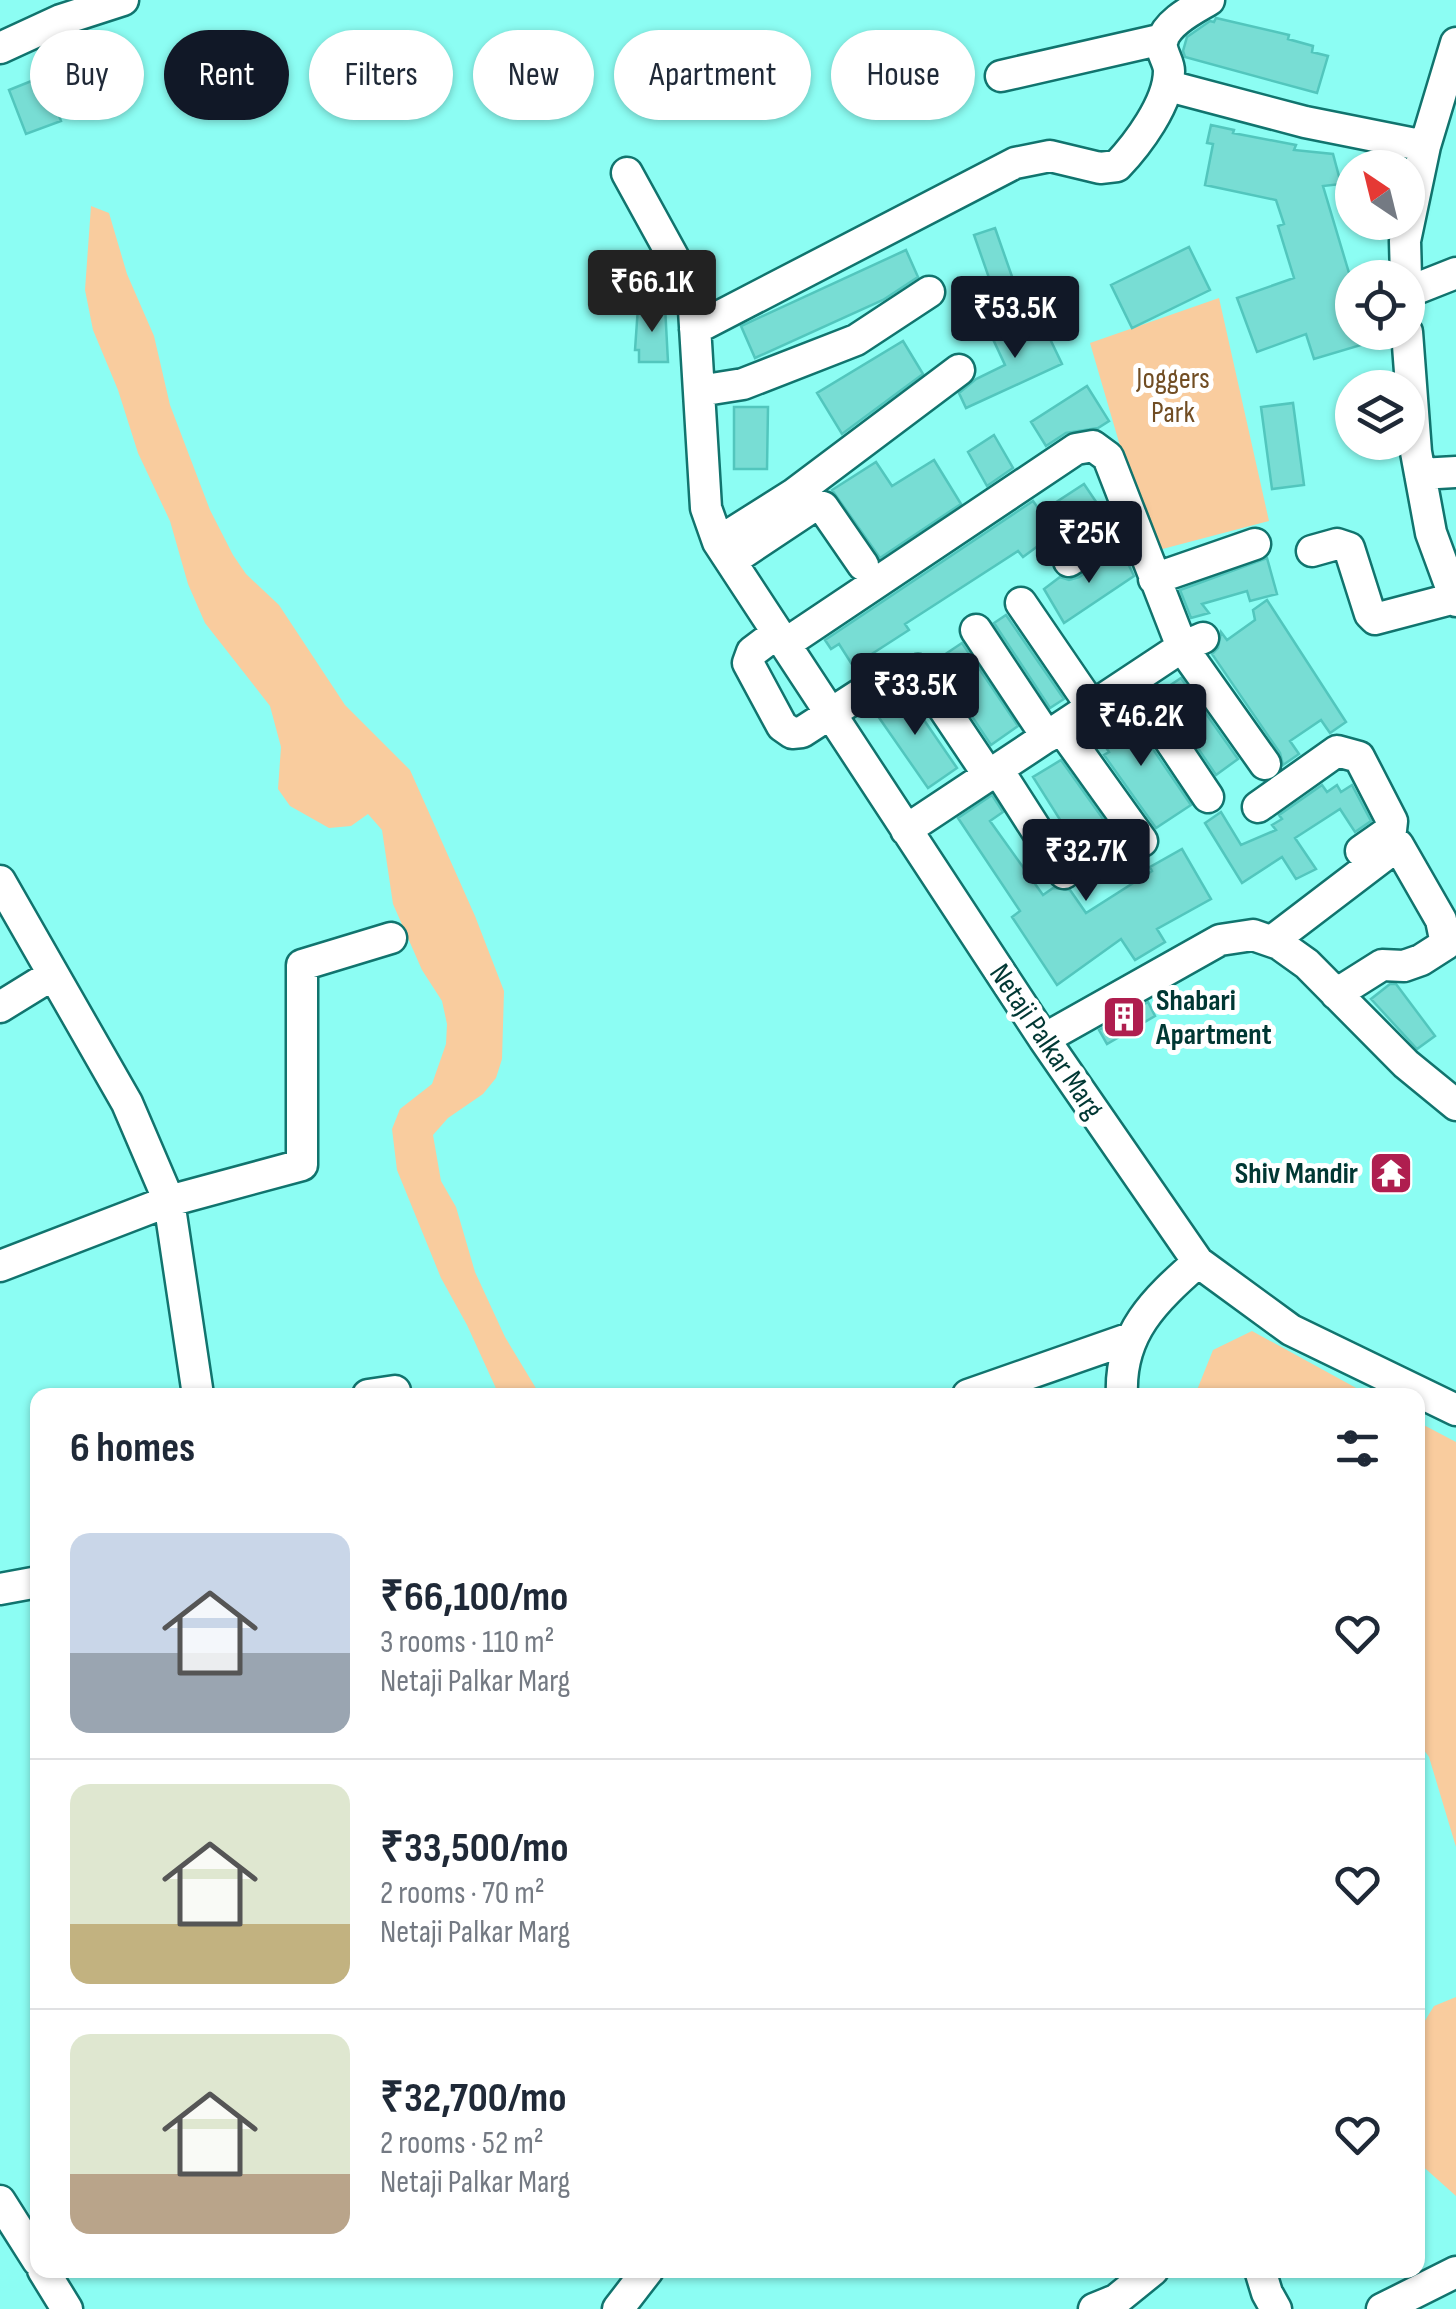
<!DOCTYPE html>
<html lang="en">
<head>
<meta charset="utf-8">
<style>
  body { margin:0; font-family:"Sofia Sans Condensed",sans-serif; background:#f2f2f3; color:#1f2937; height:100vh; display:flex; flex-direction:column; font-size:38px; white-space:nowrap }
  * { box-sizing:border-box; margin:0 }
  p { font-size:32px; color:#747a83 }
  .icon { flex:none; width:55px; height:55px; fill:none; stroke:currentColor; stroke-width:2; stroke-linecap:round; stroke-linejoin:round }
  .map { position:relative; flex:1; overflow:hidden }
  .side { position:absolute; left:30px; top:1388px; width:1395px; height:890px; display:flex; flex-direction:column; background:#fff; border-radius:20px; box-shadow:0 2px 8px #0004 }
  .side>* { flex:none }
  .hud { position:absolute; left:30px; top:30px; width:1398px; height:90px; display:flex; gap:20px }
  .needle { width:65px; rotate:325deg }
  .buttons { position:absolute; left:1335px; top:150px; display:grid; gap:20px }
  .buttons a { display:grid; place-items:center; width:90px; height:90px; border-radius:50%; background:#fff; box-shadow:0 2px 8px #0004; font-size:50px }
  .price { position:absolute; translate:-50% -85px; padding:0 22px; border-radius:10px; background:#111827; color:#fff; font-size:32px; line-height:65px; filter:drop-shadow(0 2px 5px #0008) }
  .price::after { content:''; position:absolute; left:50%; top:60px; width:30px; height:22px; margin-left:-15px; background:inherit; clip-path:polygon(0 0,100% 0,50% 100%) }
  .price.active { background:#222; color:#fff }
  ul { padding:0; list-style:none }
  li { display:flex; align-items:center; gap:30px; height:250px; padding:0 40px }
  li+li { border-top:2px solid #e0e1e3 }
  li span { display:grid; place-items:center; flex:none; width:280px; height:200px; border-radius:20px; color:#555 }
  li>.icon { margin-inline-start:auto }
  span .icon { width:120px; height:120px; fill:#fffc; stroke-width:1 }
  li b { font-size:42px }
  h2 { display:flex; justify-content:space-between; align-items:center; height:120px; padding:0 40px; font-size:42px }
  .tag { padding:0 35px; border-radius:45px; background:#fff; box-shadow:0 2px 8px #0004; font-size:35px; line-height:90px }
  .tag.active { background:#111827; color:#fff }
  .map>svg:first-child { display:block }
</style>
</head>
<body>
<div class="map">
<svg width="1456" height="2309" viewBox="0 0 1456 2309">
  <rect width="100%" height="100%" fill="#8cfdf3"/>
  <!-- green -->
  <path fill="#f9cc9e" d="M91 206 109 213 127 274 154 336 170 405 210 510 233 555 246 574 279 605 345 705 410 770 475 916 504 991 502 1059 496 1078 483 1094 448 1118 433 1135 441 1181 456 1207 475 1272 505 1337 540 1395H499L467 1325 441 1278 397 1170 392 1129 400 1109 432 1084 446 1044 447 1024 442 1001 422 970 393 904 382 830 368 814 351 826 329 828 290 806 278 789 281 747 270 706 205 623 188 584 170 521 138 453 118 390 93 330 85 290Z
    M1219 298 1269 521 1151 552 1090 343Z
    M1252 1331 1369 1395H1195L1213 1350Z
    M1418 1422 1456 1442V1847L1429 1757 1418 1742Z
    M1456 1997V2196L1418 2162V2032L1434 2006Z"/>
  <!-- building -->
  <path fill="#78ddd4" stroke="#52c6bd" stroke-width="2.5" d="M1216 18 1289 35 1288 39 1313 46 1312 52 1328 56 1317 93 1185 57 1183 51 1187 37 1210 21 1214 22Z
    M44 76 61 121 26 134 9 90Z
    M1211 125 1234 130 1233 133 1296 145 1294 150 1333 154 1341 184 1323 186 1352 283V332H1387L1388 337 1314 359 1306 334 1257 352 1237 298 1294 278 1278 226 1284 224 1276 200 1205 185 1213 144 1207 143Z
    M995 228 1016 288 995 295 974 235Z
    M1189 247 1210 290 1132 328 1111 285Z
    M906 250 918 277 883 300 755 358 741 326Z
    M665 306 668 362H639V350H635L638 307Z
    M1039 316 1062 364 966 408 959 393 976 379 1005 365 992 337Z
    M903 341 923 374 842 434 817 393Z
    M1087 386 1109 421 1098 428 1066 433 1046 446 1031 422Z
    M1293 403 1304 485 1272 489 1261 407Z
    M734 407H768L767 469H734Z
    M994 435 1013 468 987 486 968 452Z
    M934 460 961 504 880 558 832 490 876 462 892 486Z
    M1084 484 1105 515 1076 534 1069 523 1023 557 1018 551 905 624 909 630 853 666 839 644 831 649 825 640 1033 501 1041 512Z
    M1121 549 1134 576 1064 623 1044 589 1060 577 1069 580 1079 577Z
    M1267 558 1277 594 1250 601 1247 591 1202 604 1209 613 1191 618 1180 590Z
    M1267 600 1346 722 1330 733 1321 720 1290 741 1299 754 1283 765 1280 753 1212 654 1218 648 1221 632 1227 640 1255 620 1253 610Z
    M1006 615 1064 699 1050 708 994 623Z
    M962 643 1018 726 991 745 935 661Z
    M1181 678 1238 759 1216 775 1160 692Z
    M902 688 957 768 928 788 873 709Z
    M1125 708 1191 805 1156 828 1104 755 1109 752 1094 729Z
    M1061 760 1121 844 1088 864 1033 777Z
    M1322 785 1327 792 1337 785 1341 792 1352 785 1371 821 1355 832 1340 809 1295 838 1316 869 1296 879 1282 857 1242 883 1205 823 1221 812 1241 845 1276 830 1272 825 1282 819 1279 815Z
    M992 795 1003 812 990 821 1043 895 1053 888 1070 890 1086 913 1152 871 1150 867 1182 849 1211 899 1157 929 1165 942 1135 960 1121 939 1057 985 1012 917 1020 911 958 818Z
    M1390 984H1396L1435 1036 1417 1049 1371 999Z
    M1148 1002 1155 1016 1107 1044 1099 1030Z"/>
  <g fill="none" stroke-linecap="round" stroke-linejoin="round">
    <!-- minor casing -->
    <g stroke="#11746e" stroke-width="35">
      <path id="minor" d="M0 48 61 20 123 0
        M1001 76 1163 39
        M1180 89 1305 122 1425 146
        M627 173 693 293 706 508 718 542 1044 1039 1198 1262 1291 1330 1456 1410
        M1406 278 1405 241 1425 146 1456 43
        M1408 292 1456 273
        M695 329 1015 163 1050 156 1100 168 1117 166C1137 145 1169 103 1169 71 1169 61 1160 52 1162 41 1167 22 1194 9 1209 0
        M1407 332 1416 452 1431 533 1456 601
        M699 391 743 384 856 340 929 292
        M1420 474 1456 472
        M718 542 794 494 959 370
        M1312 551 1337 544 1349 548 1370 614 1375 619 1455 598
        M731 561 815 505 823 507 863 565
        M1069 561 1132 520
        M1154 579 1255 544
        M1021 603 1092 707
        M976 630 1047 737
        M777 633 752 652 748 663 782 726 792 733 802 732 887 677
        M1203 638 1182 647 1265 764
        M785 644 1076 449 1093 446 1108 457 1182 647 906 830
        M918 670 989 776
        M1131 682 1208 797
        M1061 728 1142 841
        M998 770 1064 873
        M1258 807 1337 751 1359 757 1392 821 1391 830 1361 851
        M0 881 127 1103 169 1201 198 1395
        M1272 941 1398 845 1441 920 1446 944 1421 960 1404 966 1382 965 1336 994
        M0 1007 52 975
        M1044 1039 1220 940 1253 935 1279 944 1307 964 1406 1064 1456 1105
        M0 1266 169 1201 302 1165V965L391 938
        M368 1395 395 1391
        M968 1395 1131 1338
        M1122 1395C1119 1333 1155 1300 1198 1262
        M0 1589 38 1582
        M0 2201 38 2261
        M43 2270 67 2309
        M1260 2270 1267 2293 1276 2309
        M618 2309 648 2270
        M1094 2309 1116 2300 1153 2270
        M1382 2309 1456 2272"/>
    </g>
    <!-- minor -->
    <use href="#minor" stroke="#fff" stroke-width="30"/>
  </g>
  <!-- icons -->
  <defs>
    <g id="building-square" transform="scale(2.25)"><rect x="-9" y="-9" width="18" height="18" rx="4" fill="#af1e4f" stroke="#fff"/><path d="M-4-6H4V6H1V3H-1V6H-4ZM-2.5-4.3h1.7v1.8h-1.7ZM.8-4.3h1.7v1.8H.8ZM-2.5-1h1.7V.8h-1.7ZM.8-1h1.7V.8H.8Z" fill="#fff"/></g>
    <g id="temple-square" transform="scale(2.25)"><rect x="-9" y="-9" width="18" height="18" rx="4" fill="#af1e4f" stroke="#fff"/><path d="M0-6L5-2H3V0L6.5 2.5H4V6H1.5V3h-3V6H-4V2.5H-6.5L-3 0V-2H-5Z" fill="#fff"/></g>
  </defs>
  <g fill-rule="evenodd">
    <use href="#building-square" x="1124" y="1017"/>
    <use href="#temple-square" x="1391" y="1173"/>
  </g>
  <g text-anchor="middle" stroke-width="10" stroke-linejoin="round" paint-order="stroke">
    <!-- park labels -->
    <g font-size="30" fill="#714d23" stroke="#fff">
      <text x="1173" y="388">Joggers<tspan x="1173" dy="34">Park</tspan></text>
    </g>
    <!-- poi labels -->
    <g font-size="30" font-weight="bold" fill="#003733" stroke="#fff" text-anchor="start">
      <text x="1156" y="1010">Shabari<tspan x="1156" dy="34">Apartment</tspan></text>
      <text x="1358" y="1183" text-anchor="end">Shiv Mandir</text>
    </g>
    <!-- street labels -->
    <g font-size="30" fill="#003733" stroke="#fff">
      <text transform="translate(1047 1041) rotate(56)" y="10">Netaji Palkar Marg</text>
    </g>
  </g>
</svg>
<div class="buttons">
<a><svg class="needle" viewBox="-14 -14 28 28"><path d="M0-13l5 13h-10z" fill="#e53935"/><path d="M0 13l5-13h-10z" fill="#747a83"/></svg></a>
<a><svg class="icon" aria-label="locate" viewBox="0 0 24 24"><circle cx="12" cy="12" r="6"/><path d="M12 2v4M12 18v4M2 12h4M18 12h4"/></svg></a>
<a><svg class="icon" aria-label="layers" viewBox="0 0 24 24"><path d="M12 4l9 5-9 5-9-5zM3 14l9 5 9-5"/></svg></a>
</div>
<b class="price active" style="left:652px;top:335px">₹66.1K</b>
<b class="price" style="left:1015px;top:361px">₹53.5K</b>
<b class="price" style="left:1089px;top:586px">₹25K</b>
<b class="price" style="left:915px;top:738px">₹33.5K</b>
<b class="price" style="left:1141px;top:769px">₹46.2K</b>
<b class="price" style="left:1086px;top:904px">₹32.7K</b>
<div class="hud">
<a class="tag">Buy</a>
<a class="tag active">Rent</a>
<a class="tag">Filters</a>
<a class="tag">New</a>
<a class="tag">Apartment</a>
<a class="tag">House</a>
</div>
<section class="side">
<h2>6 homes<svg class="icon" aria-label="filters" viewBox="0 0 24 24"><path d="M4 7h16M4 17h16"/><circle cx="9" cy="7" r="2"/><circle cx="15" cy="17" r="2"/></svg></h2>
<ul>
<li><span style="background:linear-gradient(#c9d6e8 60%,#9aa5b1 0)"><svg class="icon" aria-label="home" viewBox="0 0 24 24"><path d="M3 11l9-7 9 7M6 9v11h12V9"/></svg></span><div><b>₹66,100/mo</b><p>3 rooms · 110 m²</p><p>Netaji Palkar Marg</p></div><svg class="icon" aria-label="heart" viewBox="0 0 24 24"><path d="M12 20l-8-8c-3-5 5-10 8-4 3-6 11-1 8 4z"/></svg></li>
<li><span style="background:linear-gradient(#dfe7d0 70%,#c2b280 0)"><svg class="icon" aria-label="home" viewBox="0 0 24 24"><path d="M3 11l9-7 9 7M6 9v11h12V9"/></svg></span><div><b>₹33,500/mo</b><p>2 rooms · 70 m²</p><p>Netaji Palkar Marg</p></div><svg class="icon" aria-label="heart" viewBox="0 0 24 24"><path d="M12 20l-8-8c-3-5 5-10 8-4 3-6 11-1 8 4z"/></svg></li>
<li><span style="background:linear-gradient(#dfe7d0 70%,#b9a48a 0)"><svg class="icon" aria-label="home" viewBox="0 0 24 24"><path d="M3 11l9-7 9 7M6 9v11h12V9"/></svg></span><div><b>₹32,700/mo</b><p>2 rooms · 52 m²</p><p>Netaji Palkar Marg</p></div><svg class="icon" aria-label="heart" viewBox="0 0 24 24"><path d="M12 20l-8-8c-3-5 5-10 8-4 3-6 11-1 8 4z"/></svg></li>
</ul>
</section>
</div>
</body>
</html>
